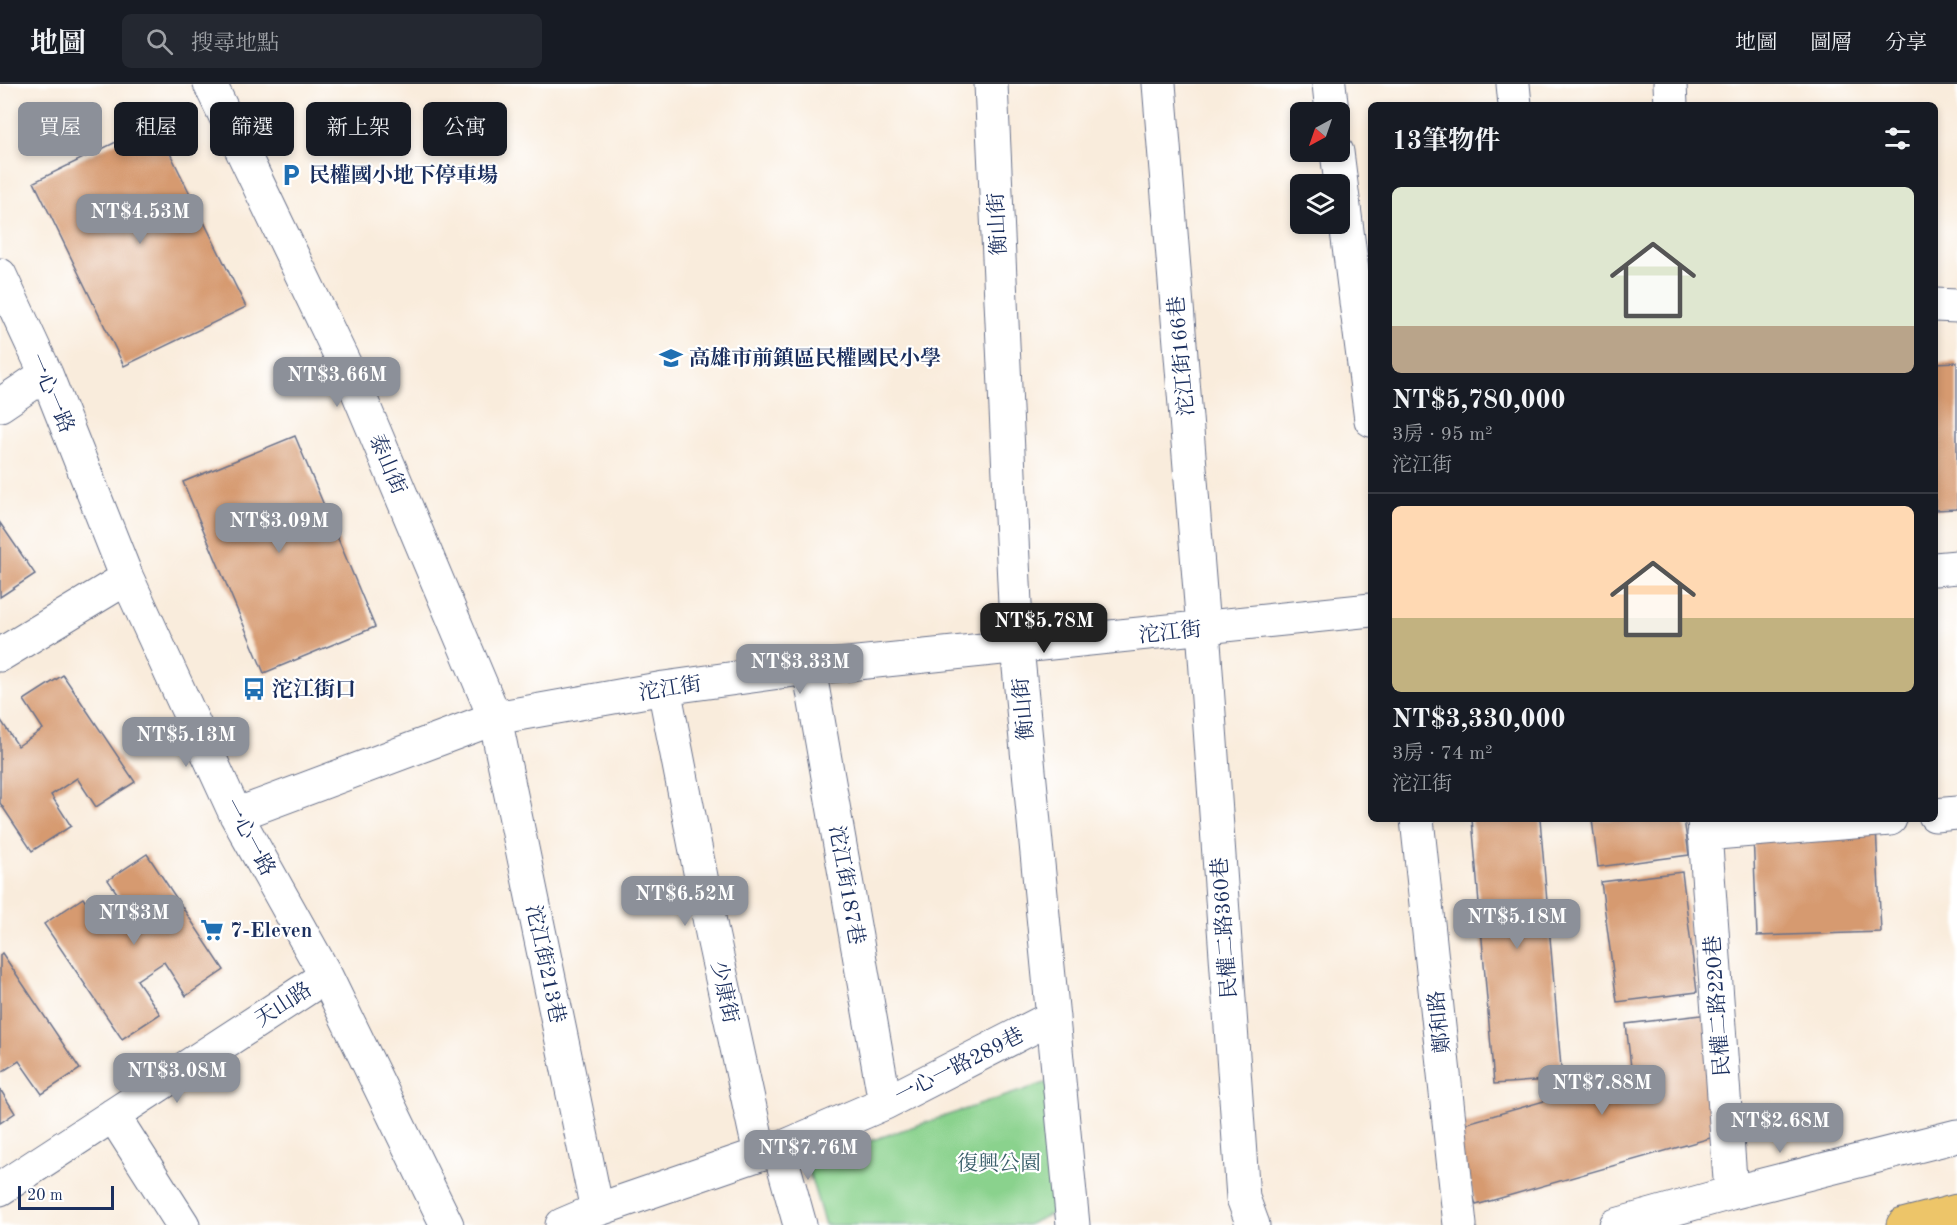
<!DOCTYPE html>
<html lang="zh-TW">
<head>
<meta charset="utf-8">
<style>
  body { margin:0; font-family:"Old Standard TT","Noto Serif TC",serif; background:#242831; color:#f1f3f6; height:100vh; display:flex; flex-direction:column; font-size:22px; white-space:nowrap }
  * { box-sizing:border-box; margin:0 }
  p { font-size:20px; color:#9ea1a6 }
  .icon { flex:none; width:33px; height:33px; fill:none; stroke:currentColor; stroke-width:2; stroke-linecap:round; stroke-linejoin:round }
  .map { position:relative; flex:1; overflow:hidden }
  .side { position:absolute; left:1368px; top:18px; width:570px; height:720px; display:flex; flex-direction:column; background:#171b24; border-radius:9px; box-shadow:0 3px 9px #0003 }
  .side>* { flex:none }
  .guide { position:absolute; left:18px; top:18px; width:570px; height:54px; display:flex; gap:12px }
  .needle { width:39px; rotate:220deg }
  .fabs { position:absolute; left:1290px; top:18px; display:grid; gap:12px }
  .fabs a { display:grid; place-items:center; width:60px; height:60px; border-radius:9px; background:#171b24; box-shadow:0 3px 9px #0003; font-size:30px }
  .scale { position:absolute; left:18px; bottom:15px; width:96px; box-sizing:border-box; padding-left:6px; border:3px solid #1b2f5e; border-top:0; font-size:16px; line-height:21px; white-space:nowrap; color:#1b2f5e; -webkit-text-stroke:4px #fff; paint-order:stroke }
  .price { position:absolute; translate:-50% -51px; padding:0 14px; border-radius:12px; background:#8c9099; color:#fff; font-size:20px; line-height:39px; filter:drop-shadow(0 2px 3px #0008) }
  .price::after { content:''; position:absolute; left:50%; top:36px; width:18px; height:14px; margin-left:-9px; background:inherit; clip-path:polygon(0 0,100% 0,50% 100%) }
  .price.current { background:#222; color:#fff }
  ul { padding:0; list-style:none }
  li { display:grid; align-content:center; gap:12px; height:318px; padding:0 24px }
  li+li { border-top:2px solid #363941 }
  li span { display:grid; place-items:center; height:186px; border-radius:9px; color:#555 }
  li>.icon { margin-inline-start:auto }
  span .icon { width:108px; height:108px; fill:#fffc; stroke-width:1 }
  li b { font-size:26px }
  h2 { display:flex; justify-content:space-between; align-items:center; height:72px; padding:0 24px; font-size:26px }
  .chip { padding:0 21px; border-radius:9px; background:#171b24; box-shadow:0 3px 9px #0003; font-size:21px; line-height:54px }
  .chip.current { background:#8c9099; color:#fff }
  header { display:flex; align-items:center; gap:36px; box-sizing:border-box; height:84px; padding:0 30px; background:#171b24; border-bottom:2px solid #363941 }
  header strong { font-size:28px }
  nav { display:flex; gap:33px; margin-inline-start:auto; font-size:21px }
  .search { width:420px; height:54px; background:#242831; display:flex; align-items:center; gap:15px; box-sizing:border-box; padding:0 21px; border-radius:9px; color:#9ea1a6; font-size:22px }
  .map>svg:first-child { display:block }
</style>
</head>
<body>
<header>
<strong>地圖</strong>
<div class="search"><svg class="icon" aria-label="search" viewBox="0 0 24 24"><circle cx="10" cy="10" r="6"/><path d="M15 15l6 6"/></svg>搜尋地點</div>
<nav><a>地圖</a><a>圖層</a><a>分享</a></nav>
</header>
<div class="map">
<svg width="1957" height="1141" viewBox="0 0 1957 1141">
  <rect width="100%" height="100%" fill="#fff"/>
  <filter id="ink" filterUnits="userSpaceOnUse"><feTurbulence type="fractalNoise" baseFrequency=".0167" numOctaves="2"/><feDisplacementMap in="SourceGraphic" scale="12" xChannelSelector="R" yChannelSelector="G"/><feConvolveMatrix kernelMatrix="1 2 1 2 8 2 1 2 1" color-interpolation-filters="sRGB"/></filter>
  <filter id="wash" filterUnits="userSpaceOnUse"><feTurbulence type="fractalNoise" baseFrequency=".008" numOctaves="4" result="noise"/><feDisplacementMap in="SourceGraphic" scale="24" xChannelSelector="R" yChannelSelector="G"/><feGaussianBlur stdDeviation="1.35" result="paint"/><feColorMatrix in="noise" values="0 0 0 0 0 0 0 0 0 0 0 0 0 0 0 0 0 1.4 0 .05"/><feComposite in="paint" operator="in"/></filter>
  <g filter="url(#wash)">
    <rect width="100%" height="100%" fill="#f9ecdc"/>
    <!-- green -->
    <path fill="#8ad28d" stroke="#528076" stroke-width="1.5" d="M1057 995 1067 1123 1027 1141H825L806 1078Z"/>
    <g id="blocks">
      <!-- building -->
      <path fill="#d69a6f" d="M155 39 246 223 124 282 34 98Z
        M1957 278V425L1935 426V279Z
        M295 352 375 543 264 589 183 398Z
        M0 439 35 490 0 513Z
        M63 591 135 698 96 723 77 694 51 711 71 742 32 767 0 719V635L18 662 43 645 24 616Z
        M1472 735H1540L1562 995 1494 1000Z
        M1592 735H1684L1689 771 1598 783Z
        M1876 743 1881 848 1757 852 1753 748Z
        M147 770 224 886 186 912 164 878 137 896 160 930 122 955 44 840 83 814 104 845 130 828 108 796Z
        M1682 788 1697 908 1617 918 1601 798Z
        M2 869 80 985 42 1010 19 977 0 989V871Z
        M1709 930 1721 1051 1476 1121 1453 1043 1632 992 1626 940Z
        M0 1005 15 1029 0 1039Z"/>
    </g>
  </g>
  <g filter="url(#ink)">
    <use href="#blocks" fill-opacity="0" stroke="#69718a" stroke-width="1.5"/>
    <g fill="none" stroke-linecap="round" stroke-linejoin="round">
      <!-- minor casing -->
      <g stroke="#69718a" stroke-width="35">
        <path id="minor" d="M210 0 357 306 495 634 597 1126
          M991 0 1017 563 1073 1141
          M1159 0 1203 544 1243 1114 1253 1141
          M1329 0 1332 28
          M1513 0 1515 21
          M1670 0 1671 21
          M1337 68 1371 336
          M0 191 46 290 127 494 236 731 326 892 447 1141
          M1935 221 1957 222
          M0 321 46 290
          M1935 485 1957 483
          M0 571 127 494
          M809 584 885 1019
          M664 604 712 849 760 1070
          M236 731 495 634 664 604 809 584 1371 526
          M1935 731 1957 729
          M1417 735 1460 1141
          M1704 735 1731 1109
          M1704 750 1890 735
          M113 1031 183 1141
          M779 1065 800 1141
          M0 1105 326 892
          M562 1141 597 1126 760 1070 779 1065 885 1019 1053 933
          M1616 1141 1731 1109 1957 1052"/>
      </g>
      <!-- major casing -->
      <g stroke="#69718a" stroke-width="35">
        <path id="major" d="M1903 1141 1957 1127"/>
      </g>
      <!-- minor -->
      <use href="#minor" stroke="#fff" stroke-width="33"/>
      <!-- major -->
      <use href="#major" stroke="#edc569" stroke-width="33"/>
    </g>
  </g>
  <!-- icons -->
  <defs>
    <g id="parking-bare" transform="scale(1.8)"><path d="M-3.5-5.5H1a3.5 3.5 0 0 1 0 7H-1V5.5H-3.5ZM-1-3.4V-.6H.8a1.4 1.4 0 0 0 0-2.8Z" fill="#1f6fb2" stroke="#fff" stroke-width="2.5" paint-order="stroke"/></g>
    <g id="school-bare" transform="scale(1.8)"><path d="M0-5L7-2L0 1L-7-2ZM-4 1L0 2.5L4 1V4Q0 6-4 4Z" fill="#1f6fb2" stroke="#fff" stroke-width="2.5" paint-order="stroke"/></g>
    <g id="bus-bare" transform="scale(1.8)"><path d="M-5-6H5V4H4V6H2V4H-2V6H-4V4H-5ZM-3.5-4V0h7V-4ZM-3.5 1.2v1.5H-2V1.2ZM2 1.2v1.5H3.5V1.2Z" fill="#1f6fb2" stroke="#fff" stroke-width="2.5" paint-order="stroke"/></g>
    <g id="supermarket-bare" transform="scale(1.8)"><path d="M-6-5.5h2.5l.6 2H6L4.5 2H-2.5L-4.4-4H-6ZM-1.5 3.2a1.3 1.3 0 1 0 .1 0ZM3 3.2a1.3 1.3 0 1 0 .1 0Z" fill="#1f6fb2" stroke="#fff" stroke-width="2.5" paint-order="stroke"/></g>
  </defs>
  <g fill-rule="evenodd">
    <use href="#parking-bare" x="291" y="91"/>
    <use href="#school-bare" x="671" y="274"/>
    <use href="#bus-bare" x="254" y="605"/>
    <use href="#supermarket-bare" x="212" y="846"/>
  </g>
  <g text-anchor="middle" stroke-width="4.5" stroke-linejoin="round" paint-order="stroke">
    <!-- poi labels -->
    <g font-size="21" font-weight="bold" fill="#1b2f5e" stroke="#fff" text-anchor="start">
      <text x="309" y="98">民權國小地下停車場</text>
      <text x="689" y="281">高雄市前鎮區民權國民小學</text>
      <text x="272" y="612">沱江街口</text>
      <text x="230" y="853">7-Eleven</text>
    </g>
    <!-- street labels -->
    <g font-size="21" fill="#1b2f5e" stroke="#fff">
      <text transform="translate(997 140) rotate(-93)" y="7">衡山街</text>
      <text transform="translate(1181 272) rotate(-95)" y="7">沱江街166巷</text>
      <text transform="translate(52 309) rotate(67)" y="7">一心一路</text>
      <text transform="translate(388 380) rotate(67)" y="7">泰山街</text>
      <text transform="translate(1170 548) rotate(-6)" y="7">沱江街</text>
      <text transform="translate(670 604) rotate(-9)" y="7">沱江街</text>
      <text transform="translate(1023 625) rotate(-95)" y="7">衡山街</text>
      <text transform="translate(250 753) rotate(62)" y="7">一心一路</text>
      <text transform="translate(847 801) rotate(80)" y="7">沱江街187巷</text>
      <text transform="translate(1224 844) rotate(-94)" y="7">民權二路360巷</text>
      <text transform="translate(546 880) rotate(78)" y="7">沱江街213巷</text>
      <text transform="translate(725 908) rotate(78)" y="7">少康街</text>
      <text transform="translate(283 920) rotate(-33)" y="7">天山路</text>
      <text transform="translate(1717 922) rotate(-94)" y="7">民權二路220巷</text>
      <text transform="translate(1439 938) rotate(-96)" y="7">鄭和路</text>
      <text transform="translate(959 981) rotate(-27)" y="7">一心一路289巷</text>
    </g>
    <!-- park labels -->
    <g font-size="21" fill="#3c606c" stroke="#fff">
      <text x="999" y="1086">復興公園</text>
    </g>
  </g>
</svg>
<div class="fabs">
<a><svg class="needle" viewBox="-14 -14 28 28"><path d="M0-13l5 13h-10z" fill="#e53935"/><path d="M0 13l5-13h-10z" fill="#9ea1a6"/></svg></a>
<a><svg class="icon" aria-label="layers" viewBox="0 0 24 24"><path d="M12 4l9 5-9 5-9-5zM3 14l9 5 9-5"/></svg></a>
</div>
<div class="scale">20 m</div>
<b class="price" style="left:140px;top:161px">NT$4.53M</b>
<b class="price" style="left:337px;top:324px">NT$3.66M</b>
<b class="price" style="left:279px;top:470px">NT$3.09M</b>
<b class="price current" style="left:1044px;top:570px">NT$5.78M</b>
<b class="price" style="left:800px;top:611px">NT$3.33M</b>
<b class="price" style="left:186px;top:684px">NT$5.13M</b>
<b class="price" style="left:685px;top:843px">NT$6.52M</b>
<b class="price" style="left:134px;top:862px">NT$3M</b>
<b class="price" style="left:1517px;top:866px">NT$5.18M</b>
<b class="price" style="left:177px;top:1020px">NT$3.08M</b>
<b class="price" style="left:1602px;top:1032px">NT$7.88M</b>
<b class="price" style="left:1780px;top:1070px">NT$2.68M</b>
<b class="price" style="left:808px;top:1097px">NT$7.76M</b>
<div class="guide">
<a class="chip current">買屋</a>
<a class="chip">租屋</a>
<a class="chip">篩選</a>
<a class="chip">新上架</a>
<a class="chip">公寓</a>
</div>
<section class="side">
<h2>13筆物件<svg class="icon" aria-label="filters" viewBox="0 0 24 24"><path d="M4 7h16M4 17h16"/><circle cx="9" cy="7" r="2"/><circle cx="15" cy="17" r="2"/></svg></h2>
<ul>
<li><span style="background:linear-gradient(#dfe7d0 75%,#b9a48a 0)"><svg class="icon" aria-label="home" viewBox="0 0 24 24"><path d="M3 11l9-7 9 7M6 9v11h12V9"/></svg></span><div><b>NT$5,780,000</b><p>3房 · 95 m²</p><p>沱江街</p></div></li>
<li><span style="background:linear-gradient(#ffd9b3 60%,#c2b280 0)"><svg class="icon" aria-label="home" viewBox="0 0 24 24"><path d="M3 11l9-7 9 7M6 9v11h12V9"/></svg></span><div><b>NT$3,330,000</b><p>3房 · 74 m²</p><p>沱江街</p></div></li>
</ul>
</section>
</div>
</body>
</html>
